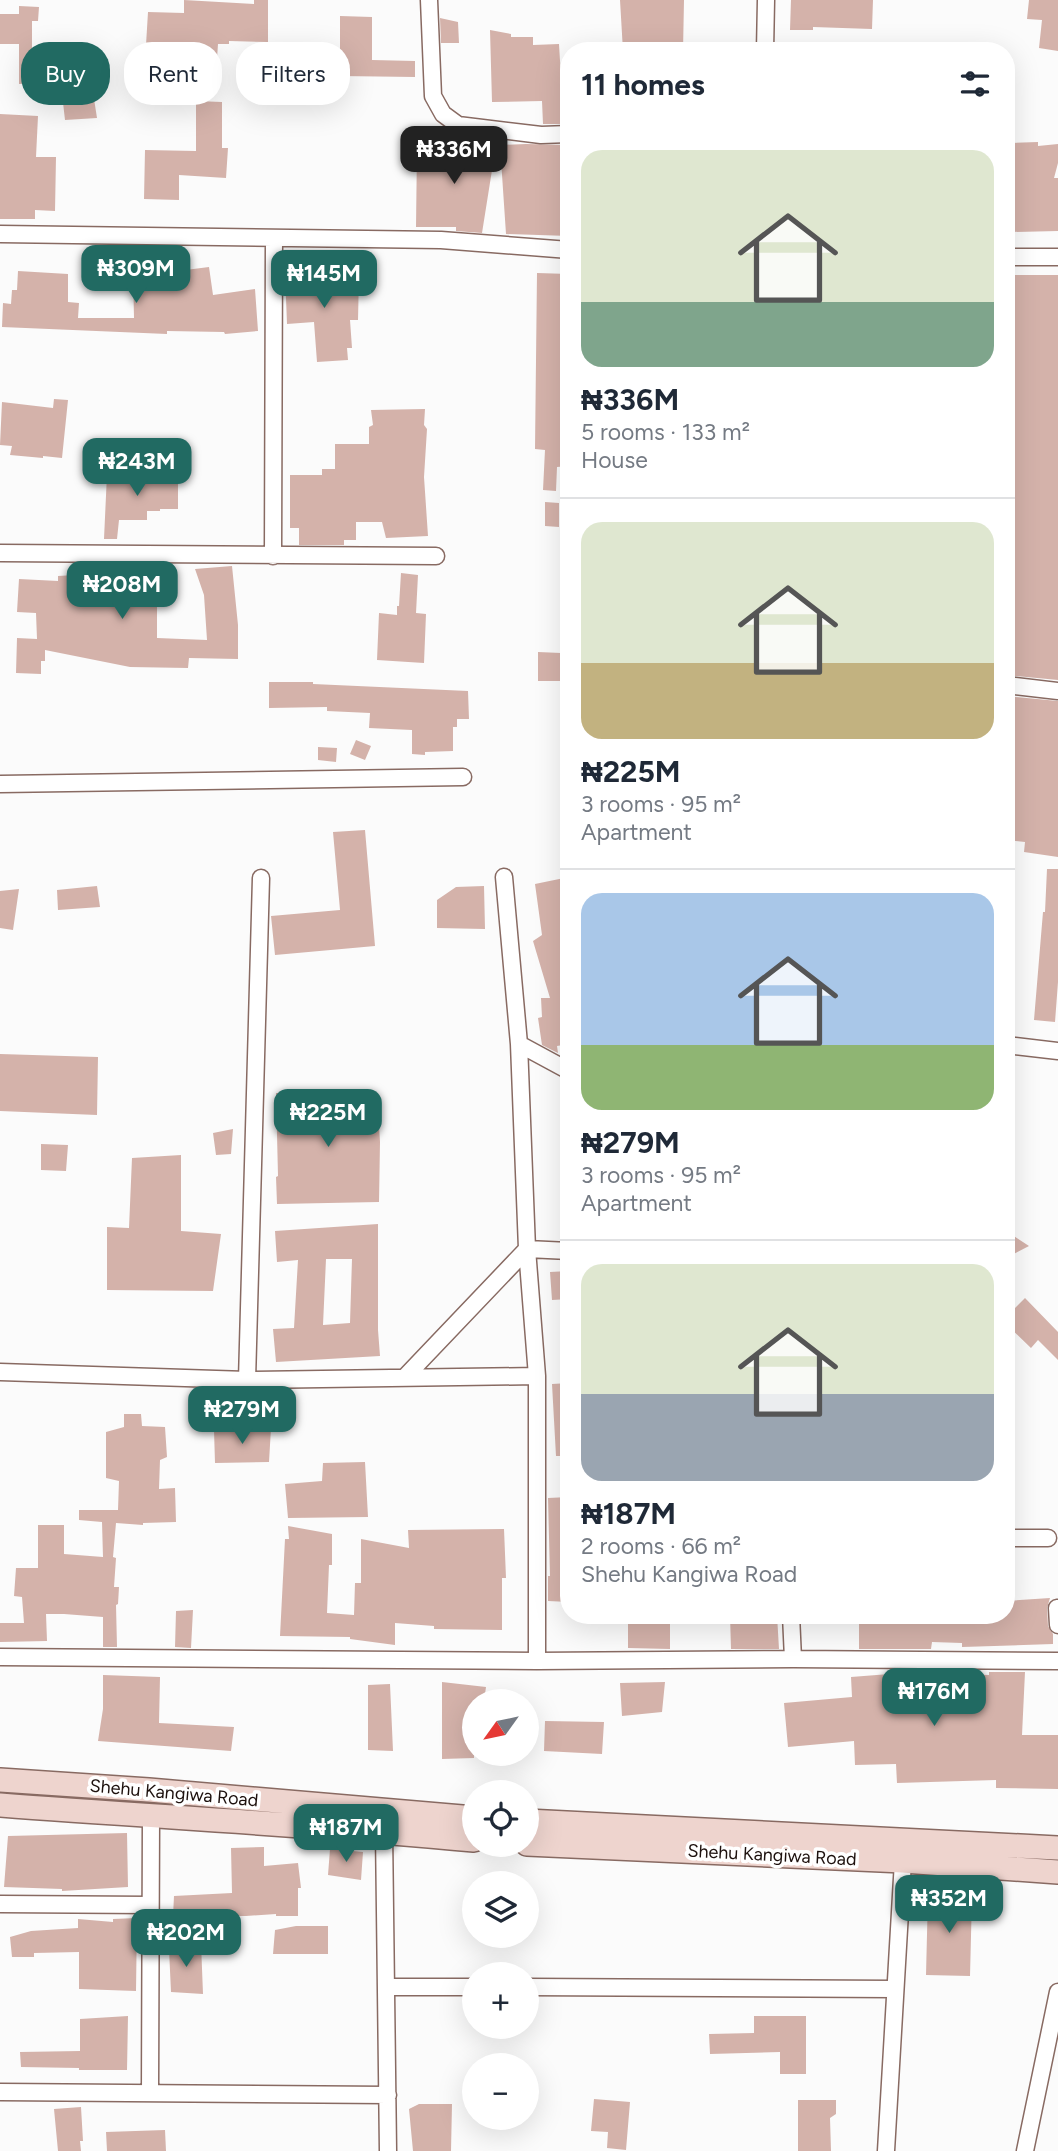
<!DOCTYPE html>
<html lang="en">
<head>
<meta charset="utf-8">
<style>
  body { margin:0; font-family:Figtree,sans-serif; background:#f2f2f3; color:#1f2937; height:100vh; display:flex; flex-direction:column; font-size:26px; white-space:nowrap }
  * { box-sizing:border-box; margin:0 }
  p { font-size:23px; color:#747a83 }
  .icon { flex:none; width:38px; height:38px; fill:none; stroke:currentColor; stroke-width:2; stroke-linecap:round; stroke-linejoin:round }
  .map { position:relative; flex:1; overflow:hidden }
  .drawer { position:absolute; left:560px; top:42px; width:455px; height:1582px; display:flex; flex-direction:column; background:#fff; border-radius:28px; box-shadow:0 7px 28px #0002 }
  .drawer>* { flex:none }
  .top-card { position:absolute; left:21px; top:42px; width:434px; height:63px; display:flex; gap:14px }
  .needle { width:46px; rotate:237deg }
  .controls { position:absolute; left:462px; top:1689px; display:grid; gap:14px }
  .controls a { display:grid; place-items:center; width:77px; height:77px; border-radius:50%; background:#fff; box-shadow:0 7px 28px #0002; font-size:35px }
  .price { position:absolute; translate:-50% -60px; padding:0 16px; border-radius:14px; background:#216a62; color:#fff; font-size:23px; line-height:46px; filter:drop-shadow(0 2px 4px #0008) }
  .price::after { content:''; position:absolute; left:50%; top:42px; width:21px; height:16px; margin-left:-10px; background:inherit; clip-path:polygon(0 0,100% 0,50% 100%) }
  .price.current { background:#222; color:#fff }
  ul { padding:0; list-style:none }
  li { display:grid; align-content:center; gap:14px; height:371px; padding:0 21px }
  li+li { border-top:2px solid #e0e1e3 }
  li span { display:grid; place-items:center; height:217px; border-radius:21px; color:#555 }
  li>.icon { margin-inline-start:auto }
  span .icon { width:126px; height:126px; fill:#fffc; stroke-width:1 }
  li b { font-size:30px }
  h2 { display:flex; justify-content:space-between; align-items:center; height:84px; padding:0 21px; font-size:30px }
  .pill { padding:0 24px; border-radius:28px; background:#fff; box-shadow:0 7px 28px #0002; font-size:24px; line-height:63px }
  .pill.current { background:#216a62; color:#fff }
  .map>svg:first-child { display:block }
</style>
</head>
<body>
<div class="map">
<svg width="1058" height="2151" viewBox="0 0 1058 2151">
  <rect width="100%" height="100%" fill="#fbfbfb"/>
  <!-- building -->
  <path fill="#d4b2aa" fill-rule="evenodd" d="M184 0 254 4V0H268V42L229 41V44H218L216 73 196 80V76L146 79 144 45H146L148 12 184 13Z
    M620 0H684L683 51H623Z
    M791 0H873L872 29 813 27V30H790Z
    M1029 0H1058V51L1039 48 1042 20 1027 19Z
    M19 6 39 7 38 21H32V51H41L39 83 19 84V44H0V14H19Z
    M340 16 372 17V60L415 61V77L340 76Z
    M440 18 458 22 459 43H441Z
    M490 30 511 34V37H533V45L559 44 563 111 569 110V124H543L542 101 492 102Z
    M57 50H75V89L92 86 97 118 65 120Z
    M196 101 222 102V148H228L226 178 179 175V200L144 199 145 150 196 151Z
    M0 114 38 116 36 157H56L55 211 35 210V219H0Z
    M1038 142V146L1058 144V163L1054 178H1058V231L1012 232 1010 143Z
    M526 144 569 145V151H562L563 180H569V236L506 234 500 145Z
    M452 145H496L482 233 456 231V227H416L417 147 452 148Z
    M170 267V272L209 267 213 295 255 289 258 331 225 334 224 332 167 331V334L2 327 3 303 11 304 12 290H17L18 271 68 274V302L79 303 78 318H134L133 272H141V268Z
    M315 270 316 280 359 275 358 320H350L352 348H347L348 360 317 362 314 322 287 324 285 272Z
    M537 273 569 274V466L557 467 556 491 543 490 545 450 535 449Z
    M1006 275H1058V680L1006 675Z
    M54 399 68 400 62 458 43 456V458L10 455 12 446 0 445 2 402 53 408Z
    M425 409 424 425 427 429 424 477 428 536 386 538 382 522H356V540H344V545H299V528H290V475H322V469H335V444H369V427L373 425 371 410Z
    M107 474 178 475V509H160V511H147V520H119L117 539H104Z
    M545 502 559 503V527L545 526Z
    M232 566 238 625V659L189 658 188 668 130 667 45 650V661H41V674L16 673 17 638 37 639 36 613 17 612 19 579 58 581V576L124 572V580L157 581V638L207 640 204 595 195 569Z
    M401 573 418 575 416 613 426 614 424 663 377 660 379 613 397 615V606H399Z
    M538 652 561 653 560 681H538Z
    M269 682H313V684L468 691 469 719H457V727H453V751L425 752V755L412 754V730L369 728 370 713 327 711V707L269 708Z
    M1006 696 1058 701V857L1024 852 1025 842 1006 840Z
    M356 740 371 746 365 760 350 754Z
    M318 747 337 748 336 762 318 760Z
    M365 830 375 946 275 955 271 916 340 910 333 832Z
    M1047 869H1058V982L1055 1022 1034 1020 1043 912H1045Z
    M569 877V912L561 913 569 947V1044L557 1046 558 1053 542 1045 538 1018 542 1017 541 998H550L533 941 542 935 535 884Z
    M97 886 100 907 58 910 57 890Z
    M484 886 485 929 437 928V900L456 887Z
    M19 889 13 930 0 928V891Z
    M0 1054 98 1057 97 1115 0 1111Z
    M276 1093H325V1096L377 1094 380 1142 379 1202 277 1204 276 1177 278 1176Z
    M233 1129 231 1154 216 1155 213 1133Z
    M41 1144 68 1145 66 1171 41 1170Z
    M181 1155V1231L221 1234 213 1291 107 1290V1227L129 1228 132 1158Z
    M378 1224V1330L380 1356 276 1362 273 1329 294 1328 298 1260 277 1262 275 1231ZM326 1259H352L350 1323 323 1325Z
    M1006 1231 1029 1246 1006 1258Z
    M569 1271V1299L552 1300 550 1272Z
    M1025 1298 1058 1332V1360L1038 1340 1031 1348 1006 1324V1317Z
    M569 1383V1456H556L552 1384Z
    M124 1414H141L142 1426 165 1427 167 1457 160 1460 159 1489 175 1488 176 1522 143 1523V1525L116 1523 113 1557 116 1558 114 1587H119L118 1604 116 1605 117 1647H103V1617L64 1614H46L47 1641 0 1642V1623H24L22 1597 14 1596 16 1568H38V1525H64V1554L103 1557 102 1522 79 1520V1510H118L119 1481 106 1478V1432L124 1427Z
    M271 1428 269 1462 215 1463 214 1430Z
    M365 1462 368 1517 288 1518 285 1484 322 1481 323 1463Z
    M569 1497V1602L548 1601V1576H550L548 1498Z
    M288 1526 332 1534V1565H329L327 1613 354 1615 355 1583H361V1539L409 1548 408 1530 504 1529 506 1578H502V1630L434 1629V1626L395 1623V1645L350 1639V1637L280 1636 285 1539H289Z
    M1050 1598 1047 1608 1048 1626 1053 1634V1644L962 1647V1643L932 1642 931 1649H859V1615H1006V1601Z
    M193 1610 191 1648 175 1647 176 1611Z
    M628 1615H670V1649L628 1648Z
    M730 1615H777L779 1649H731Z
    M928 1671H931L930 1673 989 1675V1672H1025L1022 1735H1058V1789L996 1788V1780L897 1783 896 1764 855 1765 854 1741 788 1747 784 1703 852 1697 851 1677Z
    M103 1675 160 1677 159 1723 234 1727 231 1751 98 1741 103 1709Z
    M442 1682 486 1687 484 1701H474V1758L442 1759Z
    M665 1682 662 1712 622 1716 620 1683Z
    M390 1684 393 1751 368 1750V1685Z
    M545 1721 604 1722 602 1754 544 1751Z
    M127 1833 128 1887 62 1891V1889L4 1887 8 1836Z
    M264 1847V1866L298 1863 301 1888H298V1916H276V1914L246 1916H173L174 1896 232 1893 231 1848Z
    M330 1849 363 1852 361 1880 328 1875Z
    M928 1894 972 1896 970 1976 926 1975Z
    M137 1918 136 1991 79 1989V1952L34 1953V1957H12L10 1937 31 1931 78 1928V1919L113 1922V1919Z
    M296 1926H328V1954H273L275 1930Z
    M201 1943 203 1994 171 1992 169 1949Z
    M128 2016 127 2070H79V2068L21 2067 20 2052 80 2051V2019Z
    M754 2016H806V2074H780V2052L710 2054 709 2034 754 2033Z
    M594 2099 630 2102 626 2150 607 2148 608 2132 591 2131Z
    M798 2100H836V2114L830 2118 831 2151H798Z
    M419 2104H452L451 2151H413L409 2109Z
    M81 2107 83 2141H80L81 2151H58L54 2109Z
    M165 2130 166 2151H107L106 2132Z"/>
  <g fill="none" stroke-linecap="round" stroke-linejoin="round">
    <!-- minor casing -->
    <g stroke="#886a62" stroke-width="19">
      <path id="minor" d="M429 0 433 96 443 114 458 125 541 135 569 134
        M765 51 766 0
        M0 234 441 240 569 250
        M1006 257H1058
        M0 553 436 556
        M273 556 274 239
        M1006 685 1058 691
        M0 784 463 777
        M504 877 519 1044 527 1249 537 1376V1661
        M519 1044 569 1071
        M1006 1045 1058 1051
        M0 1372 247 1380 537 1376
        M405 1377 527 1249 569 1251
        M247 1380 261 878
        M1006 1538H1048
        M1057 1608 1058 1625
        M791 1615 793 1659
        M0 1657 537 1661 793 1659 1058 1661
        M384 1831 388 2151
        M0 1904 150 1905
        M387 1987H474
        M527 1987 894 1989
        M0 2092 388 2095
        M150 2093 151 1817
        M886 2151 903 1861
        M1025 2151 1058 1992"/>
    </g>
    <!-- secondary casing -->
    <g stroke="#886a62" stroke-width="26">
      <path id="secondary" d="M0 1780 149 1790 474 1818
        M0 1805C158 1817 316 1825 474 1840
        M527 1821 1058 1848
        M527 1844 903 1861 1058 1872"/>
    </g>
    <!-- minor -->
    <use href="#minor" stroke="#fff" stroke-width="16"/>
    <!-- secondary -->
    <use href="#secondary" stroke="#eed4ce" stroke-width="23"/>
  </g>
  <g text-anchor="middle" stroke-width="7" stroke-linejoin="round" paint-order="stroke">
    <!-- street labels -->
    <g font-size="18" fill="#1d110e" stroke="#fff">
      <text transform="translate(174 1793) rotate(5)" y="6">Shehu Kangiwa Road</text>
      <text transform="translate(772 1855) rotate(3)" y="6">Shehu Kangiwa Road</text>
    </g>
  </g>
</svg>
<div class="controls">
<a><svg class="needle" viewBox="-14 -14 28 28"><path d="M0-13l5 13h-10z" fill="#e53935"/><path d="M0 13l5-13h-10z" fill="#747a83"/></svg></a>
<a><svg class="icon" aria-label="locate" viewBox="0 0 24 24"><circle cx="12" cy="12" r="6"/><path d="M12 2v4M12 18v4M2 12h4M18 12h4"/></svg></a>
<a><svg class="icon" aria-label="layers" viewBox="0 0 24 24"><path d="M12 4l9 5-9 5-9-5zM3 14l9 5 9-5"/></svg></a>
<a>+</a>
<a>−</a>
</div>
<b class="price current" style="left:454px;top:186px">₦336M</b>
<b class="price" style="left:136px;top:305px">₦309M</b>
<b class="price" style="left:324px;top:310px">₦145M</b>
<b class="price" style="left:137px;top:498px">₦243M</b>
<b class="price" style="left:122px;top:621px">₦208M</b>
<b class="price" style="left:328px;top:1149px">₦225M</b>
<b class="price" style="left:242px;top:1446px">₦279M</b>
<b class="price" style="left:934px;top:1728px">₦176M</b>
<b class="price" style="left:346px;top:1864px">₦187M</b>
<b class="price" style="left:949px;top:1935px">₦352M</b>
<b class="price" style="left:186px;top:1969px">₦202M</b>
<div class="top-card">
<a class="pill current">Buy</a>
<a class="pill">Rent</a>
<a class="pill">Filters</a>
</div>
<section class="drawer">
<h2>11 homes<svg class="icon" aria-label="filters" viewBox="0 0 24 24"><path d="M4 7h16M4 17h16"/><circle cx="9" cy="7" r="2"/><circle cx="15" cy="17" r="2"/></svg></h2>
<ul>
<li><span style="background:linear-gradient(#dfe7d0 70%,#7fa58c 0)"><svg class="icon" aria-label="home" viewBox="0 0 24 24"><path d="M3 11l9-7 9 7M6 9v11h12V9"/></svg></span><div><b>₦336M</b><p>5 rooms · 133 m²</p><p>House</p></div></li>
<li><span style="background:linear-gradient(#dfe7d0 65%,#c2b280 0)"><svg class="icon" aria-label="home" viewBox="0 0 24 24"><path d="M3 11l9-7 9 7M6 9v11h12V9"/></svg></span><div><b>₦225M</b><p>3 rooms · 95 m²</p><p>Apartment</p></div></li>
<li><span style="background:linear-gradient(#a9c7e8 70%,#8fb573 0)"><svg class="icon" aria-label="home" viewBox="0 0 24 24"><path d="M3 11l9-7 9 7M6 9v11h12V9"/></svg></span><div><b>₦279M</b><p>3 rooms · 95 m²</p><p>Apartment</p></div></li>
<li><span style="background:linear-gradient(#dfe7d0 60%,#9aa5b1 0)"><svg class="icon" aria-label="home" viewBox="0 0 24 24"><path d="M3 11l9-7 9 7M6 9v11h12V9"/></svg></span><div><b>₦187M</b><p>2 rooms · 66 m²</p><p>Shehu Kangiwa Road</p></div></li>
</ul>
</section>
</div>
</body>
</html>
